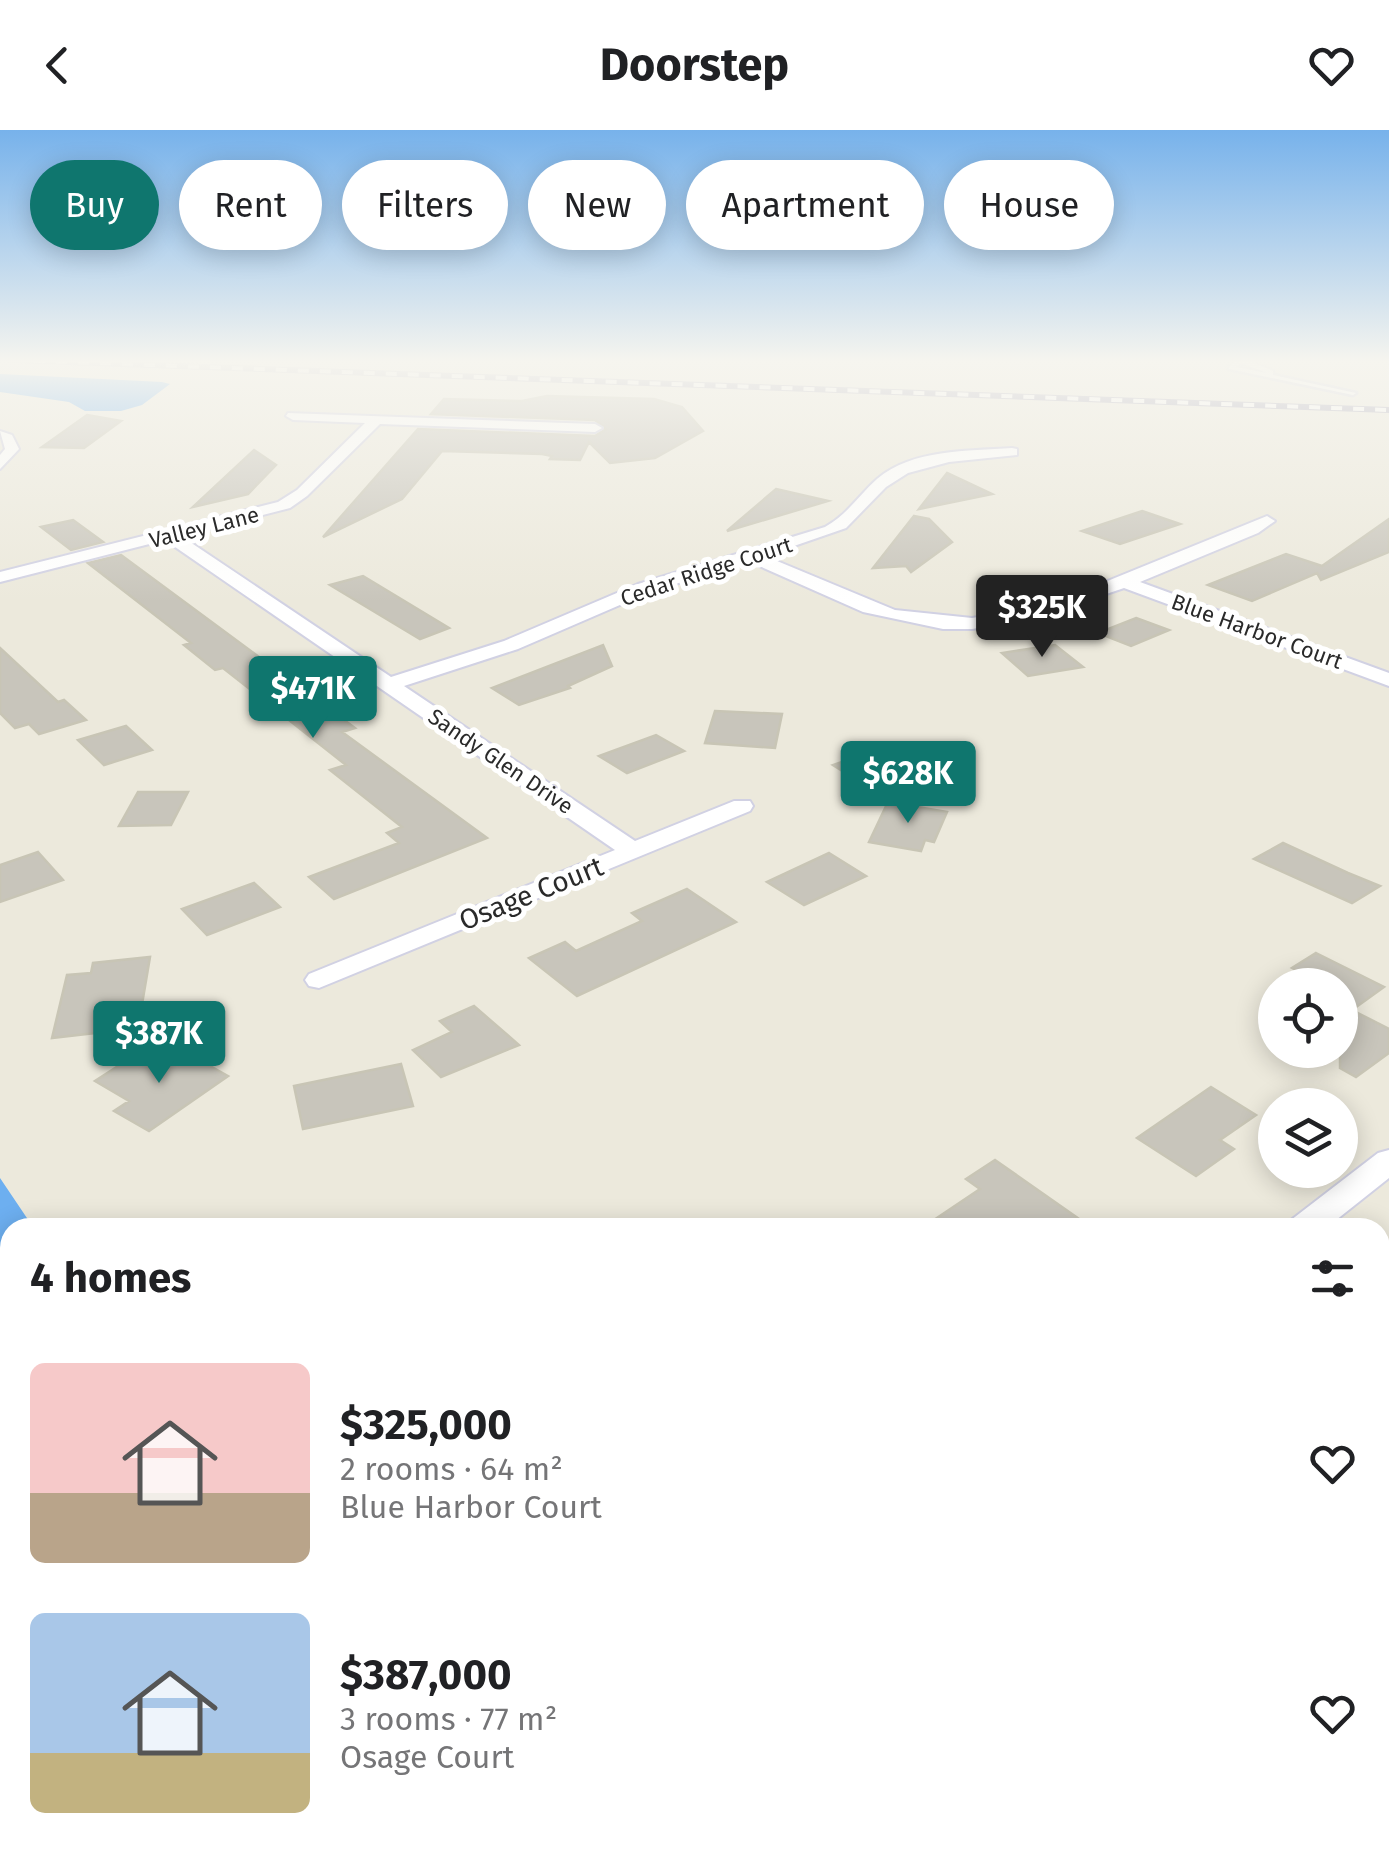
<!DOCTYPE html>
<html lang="en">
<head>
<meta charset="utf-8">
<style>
  body { margin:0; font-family:"Fira Sans",sans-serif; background:#f2f2f2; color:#202124; height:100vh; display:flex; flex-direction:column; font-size:38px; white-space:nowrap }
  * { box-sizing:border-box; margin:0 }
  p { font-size:32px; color:#757577 }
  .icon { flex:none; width:55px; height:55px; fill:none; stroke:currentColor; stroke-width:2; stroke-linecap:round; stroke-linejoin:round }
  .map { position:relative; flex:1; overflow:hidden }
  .panel { position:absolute; left:0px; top:1088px; width:1390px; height:642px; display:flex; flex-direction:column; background:#fff; border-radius:30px 30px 0 0; box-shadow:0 5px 25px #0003 }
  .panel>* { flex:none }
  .banner { position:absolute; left:30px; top:30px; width:1330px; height:90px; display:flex; gap:20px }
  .controls { position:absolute; left:1258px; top:838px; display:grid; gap:20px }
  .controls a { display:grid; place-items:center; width:100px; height:100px; border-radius:50%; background:#fff; box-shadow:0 5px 25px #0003; font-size:50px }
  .price { position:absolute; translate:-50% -85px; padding:0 22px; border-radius:10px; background:#0f766e; color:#fff; font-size:32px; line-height:65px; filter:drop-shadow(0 2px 5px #0008) }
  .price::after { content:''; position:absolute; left:50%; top:60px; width:30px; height:22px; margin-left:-15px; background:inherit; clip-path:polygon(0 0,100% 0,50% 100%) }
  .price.selected { background:#222; color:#fff }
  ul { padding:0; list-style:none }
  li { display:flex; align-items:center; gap:30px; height:250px; padding:0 30px }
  li span { display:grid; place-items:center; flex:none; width:280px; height:200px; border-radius:15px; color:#555 }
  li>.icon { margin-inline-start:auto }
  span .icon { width:120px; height:120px; fill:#fffc; stroke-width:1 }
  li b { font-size:42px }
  h2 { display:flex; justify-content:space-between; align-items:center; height:120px; padding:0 30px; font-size:42px }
  .pill { padding:0 35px; border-radius:45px; background:#fff; box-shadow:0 5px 25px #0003; font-size:35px; line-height:90px }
  .pill.selected { background:#0f766e; color:#fff }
  header { display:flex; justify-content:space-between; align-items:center; height:130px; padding:0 30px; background:#fff; font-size:45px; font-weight:700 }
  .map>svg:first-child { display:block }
</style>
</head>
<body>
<header><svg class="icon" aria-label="back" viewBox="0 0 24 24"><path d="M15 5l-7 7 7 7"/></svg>Doorstep<svg class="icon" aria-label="heart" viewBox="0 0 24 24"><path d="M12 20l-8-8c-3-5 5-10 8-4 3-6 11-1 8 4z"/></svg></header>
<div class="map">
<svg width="1389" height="1728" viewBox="0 0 1389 1728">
  <rect width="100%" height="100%" fill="#ece9dc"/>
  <!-- water -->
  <path fill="#6daff0" d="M0 244 162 252 170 254 142 275 121 281H85L69 272 0 262Z
    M0 1048 33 1097 10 1098V1164L0 1169Z"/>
  <!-- building -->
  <path fill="#c8c5bb" stroke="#c8c5b5" stroke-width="2.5" d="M547 266 654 269 682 277 703 301 655 328 610 333 589 312 580 330 550 329 552 326 542 324 442 321 402 369 323 407 418 299 595 306 606 299 595 290 431 284 444 269 522 271Z
    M87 285 121 291 84 318 42 317Z
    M254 320 276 335 248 364 193 377Z
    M947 343 992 364 919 379Z
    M776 359 828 371 727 401Z
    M1142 381 1180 394 1120 414 1082 401Z
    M914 386 929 389 952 412 911 442 906 436 873 438Z
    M1389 389V422L1321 450 1317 443 1252 471 1208 455 1286 424 1322 436Z
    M73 390 103 412 71 420 41 397Z
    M121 425 355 598 342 602 487 708 334 769 309 747 399 713 387 703 402 697 330 640 346 635 223 538 215 540 184 515 191 513 88 433Z
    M363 446 449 498 420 509 330 455Z
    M1136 488 1169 500 1131 516 1098 503Z
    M603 515 612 536 568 556 570 558 519 575 492 558Z
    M1055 515 1083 537 1028 546 1002 523Z
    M0 518 58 572 64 570 86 590 39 604 29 594 15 598 0 583Z
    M715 581 782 584 775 618 705 613Z
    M126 596 152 620 104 635 78 610Z
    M656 605 684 621 627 643 599 626Z
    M871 622 906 643 916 652 881 665 833 635Z
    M138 662H188L171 695 119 696Z
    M888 672 947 682 934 712 925 710 921 721 869 712Z
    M1283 713 1348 743 1380 756 1352 773 1254 729Z
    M38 722 63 750 0 772V735Z
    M829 723 866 746 804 775 767 752Z
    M254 753 280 777 207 805 182 779Z
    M687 759 736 792 577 866 529 828 565 812 576 821 642 791 632 783Z
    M1316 823 1384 857 1352 880 1389 899V923L1356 947 1340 938V855H1324L1292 838Z
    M150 827 138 898 52 908 67 845 91 843 93 833Z
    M474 876 519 915 441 947 413 920 452 902 440 891Z
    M143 920 168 933 185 922 228 946 149 1001 114 981 129 971 95 951Z
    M401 934 413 976 303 999 294 956Z
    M1211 957 1256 985 1220 1010 1234 1019 1196 1046 1137 1008Z
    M995 1030 1092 1098H922L980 1059 966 1049Z"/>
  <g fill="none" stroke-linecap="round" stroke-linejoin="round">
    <!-- service casing -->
    <g stroke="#d1d1e3" stroke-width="5">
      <path id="service" d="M1238 230H1247L1273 241V245L1356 263 1353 265 1229 239V237ZM1241 233 1267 243 1236 237Z"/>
    </g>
    <!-- minor casing -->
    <g stroke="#d1d1e3" stroke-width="4">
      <path id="minor" d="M288 283 595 294 602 298 595 302 380 294 307 366 290 378 181 406 391 547 504 511 638 454 825 397C847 385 859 365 877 349 912 319 968 321 1012 318L1017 319V325L949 332 908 343 886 357 846 398 765 426 895 480 972 488 1026 479 1078 463 1267 386 1275 391 1258 403 1140 452 1389 543V556L1124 458 1029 490 972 499H943L863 482 748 431 650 462 518 519 404 556 635 711 734 671H750L753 676 750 681 319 858 309 856 305 850 309 844 615 720 165 410 0 452V442L278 372 297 360 365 293 293 290 286 286Z
        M0 301 12 305 19 319 0 339V325L5 319Z
        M1389 1020V1048L1326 1098H1287L1291 1090 1378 1023Z
        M1380 1570 1389 1574V1622L1380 1619Z
        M485 1720H540L537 1728H482Z"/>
    </g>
    <!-- service -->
    <use href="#service" fill="#fff" fill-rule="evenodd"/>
    <!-- minor -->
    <use href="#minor" fill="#fff" fill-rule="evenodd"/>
    <!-- rail casing -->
    <g stroke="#a09eb5" stroke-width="6">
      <path id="rail" d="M12 230 1389 280"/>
    </g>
    <!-- rail -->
    <use href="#rail" stroke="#fff" stroke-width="4" stroke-dasharray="11" stroke-linecap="butt"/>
  </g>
  <!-- sky -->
  <linearGradient id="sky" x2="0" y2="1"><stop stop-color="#77b2eb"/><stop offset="0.49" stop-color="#f6f5ef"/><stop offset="1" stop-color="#f6f5ef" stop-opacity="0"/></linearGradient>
  <rect width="1389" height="472" fill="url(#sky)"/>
  <g text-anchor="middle" stroke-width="10" stroke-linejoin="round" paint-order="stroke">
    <!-- far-street labels -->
    <g font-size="22" fill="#2a2a2a" stroke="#fff">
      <text transform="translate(204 397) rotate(-14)" y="8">Valley Lane</text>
      <text transform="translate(706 441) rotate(-18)" y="8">Cedar Ridge Court</text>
      <text transform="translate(1257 501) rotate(20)" y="8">Blue Harbor Court</text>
      <text transform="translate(501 631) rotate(34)" y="8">Sandy Glen Drive</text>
    </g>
    <!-- street labels -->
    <g font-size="28" fill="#2a2a2a" stroke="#fff">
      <text transform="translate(531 763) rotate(-22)" y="10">Osage Court</text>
    </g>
  </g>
</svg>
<div class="controls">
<a><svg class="icon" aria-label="locate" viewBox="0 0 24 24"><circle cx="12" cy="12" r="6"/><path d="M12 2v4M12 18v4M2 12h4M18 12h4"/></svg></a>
<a><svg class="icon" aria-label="layers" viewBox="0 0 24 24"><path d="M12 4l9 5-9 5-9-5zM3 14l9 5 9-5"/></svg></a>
</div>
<b class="price selected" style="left:1042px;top:530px">$325K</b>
<b class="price" style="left:313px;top:611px">$471K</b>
<b class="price" style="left:908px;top:696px">$628K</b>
<b class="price" style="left:159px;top:956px">$387K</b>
<div class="banner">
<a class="pill selected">Buy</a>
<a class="pill">Rent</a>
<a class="pill">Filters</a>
<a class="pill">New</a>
<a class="pill">Apartment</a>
<a class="pill">House</a>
</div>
<section class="panel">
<h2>4 homes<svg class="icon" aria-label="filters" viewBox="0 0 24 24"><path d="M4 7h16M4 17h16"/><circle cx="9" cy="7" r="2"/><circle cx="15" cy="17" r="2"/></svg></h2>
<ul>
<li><span style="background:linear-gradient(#f6c9c9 65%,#b9a48a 0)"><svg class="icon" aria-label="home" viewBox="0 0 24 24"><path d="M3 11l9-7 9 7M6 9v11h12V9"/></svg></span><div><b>$325,000</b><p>2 rooms · 64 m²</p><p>Blue Harbor Court</p></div><svg class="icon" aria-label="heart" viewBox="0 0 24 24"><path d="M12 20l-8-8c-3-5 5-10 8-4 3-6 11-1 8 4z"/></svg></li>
<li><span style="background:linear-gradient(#a9c7e8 70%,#c2b280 0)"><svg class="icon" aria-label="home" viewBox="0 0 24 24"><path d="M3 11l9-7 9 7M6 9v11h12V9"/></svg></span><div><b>$387,000</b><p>3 rooms · 77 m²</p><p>Osage Court</p></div><svg class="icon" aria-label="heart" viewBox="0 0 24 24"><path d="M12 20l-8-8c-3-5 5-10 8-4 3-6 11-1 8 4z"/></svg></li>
</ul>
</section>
</div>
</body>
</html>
